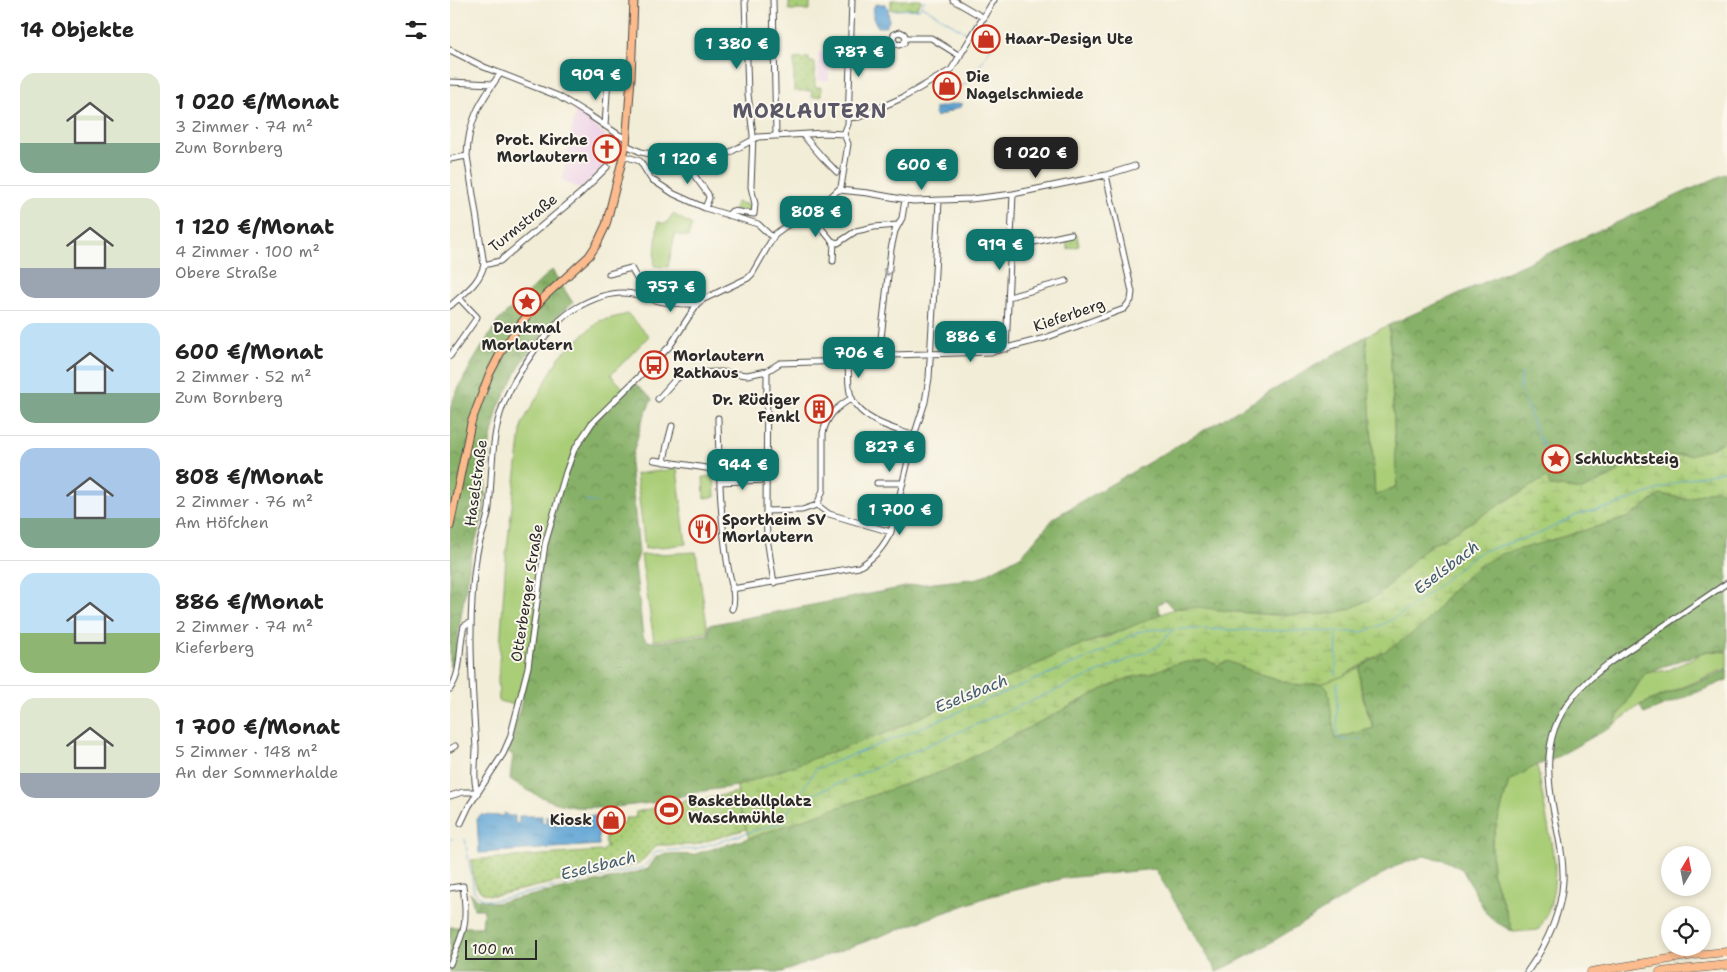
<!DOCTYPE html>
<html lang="de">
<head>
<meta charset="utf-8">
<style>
  body { margin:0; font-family:"Shantell Sans",sans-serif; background:#f6f6f6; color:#222; height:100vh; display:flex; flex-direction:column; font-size:19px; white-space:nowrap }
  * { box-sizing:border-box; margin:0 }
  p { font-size:16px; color:#767676 }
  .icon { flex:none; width:28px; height:28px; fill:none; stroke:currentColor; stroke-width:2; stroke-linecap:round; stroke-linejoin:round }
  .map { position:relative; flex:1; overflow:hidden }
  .panel { display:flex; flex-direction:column; background:#fff; width:450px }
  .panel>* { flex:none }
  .needle { width:32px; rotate:10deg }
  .tools { position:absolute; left:1211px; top:846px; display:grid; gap:10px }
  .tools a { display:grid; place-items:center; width:50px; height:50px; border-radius:50%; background:#fff; box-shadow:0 2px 8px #0003; font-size:25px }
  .scale { position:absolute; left:15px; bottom:12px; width:72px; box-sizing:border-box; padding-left:5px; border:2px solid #2b2b2b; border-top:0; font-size:14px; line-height:18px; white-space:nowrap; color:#2b2b2b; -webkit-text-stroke:4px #fbf7ec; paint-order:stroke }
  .price { position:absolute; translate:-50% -42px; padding:0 11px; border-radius:10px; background:#0f766e; color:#fff; font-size:16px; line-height:32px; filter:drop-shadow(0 1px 2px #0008) }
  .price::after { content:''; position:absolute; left:50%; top:30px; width:15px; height:11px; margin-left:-8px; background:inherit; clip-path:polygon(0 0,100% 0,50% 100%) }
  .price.current { background:#222; color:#fff }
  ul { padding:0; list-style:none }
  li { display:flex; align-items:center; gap:15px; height:125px; padding:0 20px }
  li+li { border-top:1px solid #e0e0e0 }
  li span { display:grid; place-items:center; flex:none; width:140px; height:100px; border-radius:15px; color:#555 }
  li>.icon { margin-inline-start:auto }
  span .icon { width:60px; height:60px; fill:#fffc; stroke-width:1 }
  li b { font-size:21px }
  h2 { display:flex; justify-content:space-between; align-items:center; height:60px; padding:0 20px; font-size:21px }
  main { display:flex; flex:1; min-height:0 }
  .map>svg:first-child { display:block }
</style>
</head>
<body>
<main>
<section class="panel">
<h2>14 Objekte<svg class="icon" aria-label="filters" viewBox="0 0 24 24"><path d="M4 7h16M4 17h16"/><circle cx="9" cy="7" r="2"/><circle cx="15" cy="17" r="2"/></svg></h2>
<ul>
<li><span style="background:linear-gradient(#dfe7d0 70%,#7fa58c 0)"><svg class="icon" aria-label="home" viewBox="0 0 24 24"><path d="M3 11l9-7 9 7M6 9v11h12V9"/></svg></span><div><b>1 020 €/Monat</b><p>3 Zimmer · 74 m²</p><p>Zum Bornberg</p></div></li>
<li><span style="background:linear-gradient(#dfe7d0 70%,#9aa5b1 0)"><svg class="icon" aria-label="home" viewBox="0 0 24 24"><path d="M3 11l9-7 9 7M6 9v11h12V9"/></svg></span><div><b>1 120 €/Monat</b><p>4 Zimmer · 100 m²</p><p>Obere Straße</p></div></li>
<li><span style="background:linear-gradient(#bfe0f5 70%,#7fa58c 0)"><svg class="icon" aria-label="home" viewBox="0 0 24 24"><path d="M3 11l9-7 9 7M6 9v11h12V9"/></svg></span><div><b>600 €/Monat</b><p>2 Zimmer · 52 m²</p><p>Zum Bornberg</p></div></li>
<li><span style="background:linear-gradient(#a9c7e8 70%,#7fa58c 0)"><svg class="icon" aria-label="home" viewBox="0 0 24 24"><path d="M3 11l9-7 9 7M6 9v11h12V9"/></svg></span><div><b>808 €/Monat</b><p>2 Zimmer · 76 m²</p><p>Am Höfchen</p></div></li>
<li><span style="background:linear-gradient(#bfe0f5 60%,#8fb573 0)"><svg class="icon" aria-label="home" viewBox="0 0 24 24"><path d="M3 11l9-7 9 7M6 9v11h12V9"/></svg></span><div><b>886 €/Monat</b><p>2 Zimmer · 74 m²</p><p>Kieferberg</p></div></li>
<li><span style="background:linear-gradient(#dfe7d0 75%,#9aa5b1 0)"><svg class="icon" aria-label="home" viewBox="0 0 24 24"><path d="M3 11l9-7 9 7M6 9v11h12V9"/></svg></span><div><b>1 700 €/Monat</b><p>5 Zimmer · 148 m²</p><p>An der Sommerhalde</p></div></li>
</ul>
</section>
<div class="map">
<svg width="1277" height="972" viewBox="0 0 1277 972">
  <defs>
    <pattern id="forest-crowns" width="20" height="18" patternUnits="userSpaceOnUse" patternTransform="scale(1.25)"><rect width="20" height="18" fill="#87b168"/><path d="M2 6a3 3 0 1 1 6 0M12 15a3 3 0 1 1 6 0" fill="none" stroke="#6f9056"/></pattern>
    <pattern id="wetland-marsh" width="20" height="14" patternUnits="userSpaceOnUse" patternTransform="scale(1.25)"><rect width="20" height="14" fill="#aace78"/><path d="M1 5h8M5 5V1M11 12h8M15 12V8" fill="none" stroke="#92b168"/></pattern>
    <pattern id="park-dots" width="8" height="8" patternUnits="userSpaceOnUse" patternTransform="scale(1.25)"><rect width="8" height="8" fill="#aace78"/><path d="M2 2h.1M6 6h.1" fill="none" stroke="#92b168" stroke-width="1.8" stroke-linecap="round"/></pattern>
    <pattern id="water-ripples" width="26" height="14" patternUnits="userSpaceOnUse" patternTransform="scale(1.25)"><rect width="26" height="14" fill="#60a5d5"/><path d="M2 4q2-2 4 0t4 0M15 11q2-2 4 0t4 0" fill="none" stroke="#4f87ad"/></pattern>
  </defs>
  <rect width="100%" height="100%" fill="#fbf7ec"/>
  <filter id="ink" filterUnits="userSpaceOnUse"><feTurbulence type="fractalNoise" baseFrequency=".02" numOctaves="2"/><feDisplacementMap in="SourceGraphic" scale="10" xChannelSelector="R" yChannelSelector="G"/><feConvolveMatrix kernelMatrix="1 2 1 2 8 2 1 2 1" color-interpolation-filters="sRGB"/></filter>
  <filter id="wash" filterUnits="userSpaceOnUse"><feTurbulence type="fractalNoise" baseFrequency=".0096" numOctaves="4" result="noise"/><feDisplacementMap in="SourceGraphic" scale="20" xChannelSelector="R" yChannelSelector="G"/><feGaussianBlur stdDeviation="1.12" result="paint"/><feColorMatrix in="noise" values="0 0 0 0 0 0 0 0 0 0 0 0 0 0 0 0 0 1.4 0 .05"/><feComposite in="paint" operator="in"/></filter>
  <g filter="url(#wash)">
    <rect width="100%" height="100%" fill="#f2edd7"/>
    <!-- built -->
    <path fill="#edd0e8" d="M378 52 379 80 369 81 368 53Z
      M126 110 143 121 141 124 156 135 145 159 154 165 130 189 112 180Z"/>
    <!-- green -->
    <path fill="#aace78" stroke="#6a7c52" d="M286 202 303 206 302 212 284 210Z
      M223 214 242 225 238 237 225 234 218 267 204 266 208 222 216 224Z
      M178 314 199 336 161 375 175 390 65 705 49 701 48 679 56 556 72 424 110 356 149 321Z
      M939 325 947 486 925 496 916 336Z
      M227 469 236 544 195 549 186 474Z
      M264 476 265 497 254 498 253 477Z
      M246 552 258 632 204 641 191 555Z
      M1257 651 1277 652V668L1190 705 1162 726 1195 673 1219 670Z
      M910 667C908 688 915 708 924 728L885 739 878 690 873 683 893 676Z
      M1087 765 1105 864C1105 887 1102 911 1088 930L1063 932 1042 872V842L1059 781Z"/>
    <!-- forest -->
    <path fill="url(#forest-crowns)" stroke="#596e4a" d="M1277 173V438L1267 446 1241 455 1218 456 1199 462 1175 458 1167 473 1132 490 1100 486 1096 478 975 549 929 595 900 609 885 613 868 615H822L734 607 723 609 715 600 707 605 711 614C683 627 654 637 625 647L436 733 287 786 247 792 210 802 166 807C159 814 157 809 149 808 141 806 133 808 125 807 100 803 80 793 60 779L63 755 58 752 71 705 78 667 92 564 116 472 131 438 183 382 202 399 192 421 180 464 189 553 185 565 193 636C197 642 202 643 210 642L259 634V625L466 585 529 578 572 555 605 517 916 336 925 496 947 486 939 325Z
      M102 270 123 303 111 312 73 360 48 408 40 442 33 515 21 556 3 665 0 667V409L5 395 22 363 48 321Z
      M1266 489 1277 493V651H1257L1195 673 1162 726 1100 761 1087 765 1059 781 1042 842V872L1063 932 1046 922 1036 913 1012 869 994 860 974 856 944 867 807 951 767 972 705 869 615 878 537 897 332 972H0V927H32L34 909H24L20 893 28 899 45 903 160 879 198 869 206 857 214 854 242 855 299 838 499 769 651 690 678 678 705 672 718 666 727 663 757 660 768 665 778 661 805 672 846 685 873 683 878 689 885 739 924 728C917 707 908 689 910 667L974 625 1000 592 1027 567 1051 553 1085 545 1179 517 1211 494 1237 499Z
      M1277 670V680L1194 714 1190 705Z"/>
    <!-- wetland -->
    <path fill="url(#wetland-marsh)" stroke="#6a7c52" d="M1277 438V493L1266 489 1237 499 1211 494 1179 517 1085 545 1051 554 1027 567 1000 592 974 625 948 643 893 676 873 683 846 685 805 672 778 661 768 665 756 660 728 663 718 666 705 672 678 678 651 690 499 769 299 838 288 803 287 786 436 733 625 647 657 637 723 609 747 607 785 612 822 615H868L885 613 900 609 929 595 975 549 1097 477 1100 486 1132 490 1167 473 1175 458 1190 453 1199 462 1218 456 1241 455 1267 446Z"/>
    <!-- park -->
    <path fill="url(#park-dots)" stroke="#6a7c52" d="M339 0H360V10H339Z
      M441 0H472L466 9 441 10Z
      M359 58V62H365V87H371V96L362 97V91H344V59Z
      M627 235 629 246 618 249 615 238Z
      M288 792V803L296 829 244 845H207L189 864 47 895C23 897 24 879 21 860L150 851 151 852 158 845H155V830L165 829 164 824 175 823V818H185L186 812 243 799H255Z"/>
    <!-- water -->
    <path fill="url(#water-ripples)" stroke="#466880" d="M428 4H435L438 7 439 21 436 27H428L423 18V9L425 5Z
      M512 103V106L487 117 485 115V108Z
      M54 813 57 814V816H65V823L67 824 69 822V816H92V823L94 824 96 823V816H119V823L121 824 123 823V816H147L149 845 29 853 27 818 31 815 53 816Z"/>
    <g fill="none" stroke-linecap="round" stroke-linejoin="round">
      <!-- stream -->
      <path stroke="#60a5d5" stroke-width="1" d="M472 6 520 35
        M444 10 469 9 475 0
        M487 100 520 81 541 48 528 40
        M1072 373 1070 388 1085 429 1104 468
        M135 501 142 502
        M144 502 146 503
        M886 675 887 631
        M887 683V736L892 740 911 739
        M345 802 707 647 722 631
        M0 839H2
        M15 839 24 891C33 902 42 901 55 898L194 867 207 851 245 849 333 822 343 803 366 769 446 738 649 653 688 632 704 629 722 630 731 629 911 632C946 626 995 579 1023 556L1033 551 1091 533 1129 514 1163 506 1231 481 1277 470"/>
    </g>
  </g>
  <g filter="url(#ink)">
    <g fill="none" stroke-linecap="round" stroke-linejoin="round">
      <!-- minor casing -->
      <g stroke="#494845" stroke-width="7">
        <path id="minor" d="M323 0 326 135
          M503 0 534 18
          M456 38 454 34 450 32 444 34 443 39 445 43 449 45 454 43 456 38H481L510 56
          M0 50 34 67 108 96 136 113 169 135 176 138
          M0 82 43 84
          M398 118 409 117 454 97 501 70 544 0
          M155 126 158 77
          M394 134 398 124 402 0
          M353 135 372 157 387 172
          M176 145 191 152 223 159 245 166 264 161 308 137 375 133 394 134
          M174 156 190 161 201 179 224 194 255 208 308 224 322 237
          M0 159 17 156
          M240 165 241 171 258 194 259 198 255 208
          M389 190 418 193 463 201 521 199 563 194 656 175 685 166
          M278 215 282 211 304 214 305 204 301 187 303 135 298 94 295 0
          M361 216 382 241 388 243 406 231 424 227 448 225
          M561 247 621 234
          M383 261 384 242
          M34 265 17 156C18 121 30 102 50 74
          M159 274 181 268 198 298
          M559 297 616 281
          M0 306C14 293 29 284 34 265L50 261 131 193 157 167
          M556 349 563 194
          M0 356 26 319 27 317 9 298
          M429 356 441 249 445 231 452 218 455 200
          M398 361C399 373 397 389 402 399 414 422 443 428 464 436
          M317 371 316 511 317 538 324 583
          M208 399 224 381 230 376 239 373 271 372 297 375 317 371 330 363 398 361 443 355 541 352 595 338 674 309 681 300 682 292 656 175
          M268 418C269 468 270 518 278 567 280 580 287 597 282 609
          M204 460 269 470
          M214 462 217 445 222 426
          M270 482 315 480
          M427 483H453
          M367 505 373 490V433C377 415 387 407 402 398
          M316 511 352 510 367 505 379 514 441 532
          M282 589 409 567C425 557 432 549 441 532L464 436 475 402 479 378 489 201
          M0 689C13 671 8 647 14 626L21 622
          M0 749 5 746
          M28 792C22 783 26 760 26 748 22 685 17 621 26 559 28 541 37 525 39 508 42 477 41 444 50 414 59 383 98 324 126 308 145 297 166 289 187 295 195 296 202 300 209 301 221 304 234 304 247 304
          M0 796 13 792H28
          M11 823 19 806 53 754 60 738 78 667 95 544 116 472 124 450 142 423 220 346 247 304 254 299 298 278 302 274 325 234 336 226 361 216 391 187 398 144 394 134
          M0 888 13 886C18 923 15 930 0 964
          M1077 972C1097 944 1111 915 1113 881 1114 858 1108 835 1104 813 1090 742 1102 707 1159 663L1277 583"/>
      </g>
      <!-- major casing -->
      <g stroke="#494845" stroke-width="9">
        <path id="major" d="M0 526 21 423 39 375 51 352 71 323 94 297 139 256 147 244 156 225 176 145 181 78 184 0"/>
      </g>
      <!-- highway casing -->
      <g stroke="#494845" stroke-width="9">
        <path id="highway" d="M1141 972 1244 955 1277 952
          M1210 972 1277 965"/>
      </g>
      <!-- minor -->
      <use href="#minor" stroke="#fff" stroke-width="5"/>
      <!-- major -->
      <use href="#major" stroke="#fbbb8d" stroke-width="7"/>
      <!-- highway -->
      <use href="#highway" stroke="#fbbb8d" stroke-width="8"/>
    </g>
    <!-- one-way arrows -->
    <defs><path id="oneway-chevron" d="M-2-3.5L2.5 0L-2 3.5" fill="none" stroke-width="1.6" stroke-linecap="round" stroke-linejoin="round" transform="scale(1.25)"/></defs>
    <use stroke="#a0a0a0" href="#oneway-chevron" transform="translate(438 272) rotate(96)"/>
  </g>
  <!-- icons -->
  <defs>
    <g id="shop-ring" transform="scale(1.4375)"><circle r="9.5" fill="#fbf7ec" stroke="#c8321e" stroke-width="1.5"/><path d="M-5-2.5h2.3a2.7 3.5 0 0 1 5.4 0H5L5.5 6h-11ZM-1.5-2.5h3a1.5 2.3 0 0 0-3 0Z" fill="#c8321e"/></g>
    <g id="church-ring" transform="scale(1.4375)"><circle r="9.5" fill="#fbf7ec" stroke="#c8321e" stroke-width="1.5"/><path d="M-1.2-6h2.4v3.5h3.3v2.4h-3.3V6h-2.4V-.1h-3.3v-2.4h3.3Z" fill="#c8321e"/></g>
    <g id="sight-ring" transform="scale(1.4375)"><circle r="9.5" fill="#fbf7ec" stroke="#c8321e" stroke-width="1.5"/><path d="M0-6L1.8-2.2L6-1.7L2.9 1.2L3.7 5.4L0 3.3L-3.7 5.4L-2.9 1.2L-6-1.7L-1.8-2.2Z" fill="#c8321e"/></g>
    <g id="bus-ring" transform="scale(1.4375)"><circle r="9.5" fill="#fbf7ec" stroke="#c8321e" stroke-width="1.5"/><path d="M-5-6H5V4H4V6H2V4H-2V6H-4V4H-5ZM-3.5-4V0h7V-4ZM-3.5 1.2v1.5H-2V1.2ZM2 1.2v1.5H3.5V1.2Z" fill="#c8321e"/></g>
    <g id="building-ring" transform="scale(1.4375)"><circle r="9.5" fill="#fbf7ec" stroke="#c8321e" stroke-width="1.5"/><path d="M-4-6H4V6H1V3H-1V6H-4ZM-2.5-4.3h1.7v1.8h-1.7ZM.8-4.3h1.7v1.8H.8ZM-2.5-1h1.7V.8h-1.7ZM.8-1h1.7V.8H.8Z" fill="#c8321e"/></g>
    <g id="restaurant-ring" transform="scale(1.4375)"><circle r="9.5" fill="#fbf7ec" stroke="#c8321e" stroke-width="1.5"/><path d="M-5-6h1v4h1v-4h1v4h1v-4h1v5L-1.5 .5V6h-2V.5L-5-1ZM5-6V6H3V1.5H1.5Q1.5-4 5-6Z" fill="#c8321e"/></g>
    <g id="stadium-ring" transform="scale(1.4375)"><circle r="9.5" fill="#fbf7ec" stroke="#c8321e" stroke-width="1.5"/><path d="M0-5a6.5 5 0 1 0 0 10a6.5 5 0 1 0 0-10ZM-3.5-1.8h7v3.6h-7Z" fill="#c8321e"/></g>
  </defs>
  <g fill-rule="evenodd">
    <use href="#shop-ring" x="536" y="39"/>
    <use href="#shop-ring" x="497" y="86"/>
    <use href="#church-ring" x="157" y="149"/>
    <use href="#sight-ring" x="77" y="302"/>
    <use href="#bus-ring" x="204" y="365"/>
    <use href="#building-ring" x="369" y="409"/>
    <use href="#sight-ring" x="1106" y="459"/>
    <use href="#restaurant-ring" x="253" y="529"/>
    <use href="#stadium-ring" x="219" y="810"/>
    <use href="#shop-ring" x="161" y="820"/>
  </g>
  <g text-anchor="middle" stroke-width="4" stroke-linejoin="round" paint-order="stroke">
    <!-- poi labels -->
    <g font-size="15" font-weight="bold" fill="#2b2b2b" stroke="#fbf7ec" text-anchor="start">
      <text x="555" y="44">Haar-Design Ute</text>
      <text x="516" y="82">Die<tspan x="516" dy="17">Nagelschmiede</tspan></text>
      <text x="138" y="145" text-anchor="end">Prot. Kirche<tspan x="138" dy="17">Morlautern</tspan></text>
      <text x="77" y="333" text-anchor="middle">Denkmal<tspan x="77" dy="17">Morlautern</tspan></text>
      <text x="223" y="361">Morlautern<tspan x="223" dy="17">Rathaus</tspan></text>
      <text x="350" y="405" text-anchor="end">Dr. Rüdiger<tspan x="350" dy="17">Fenkl</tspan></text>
      <text x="1125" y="464">Schluchtsteig</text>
      <text x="272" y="525">Sportheim SV<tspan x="272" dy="17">Morlautern</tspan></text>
      <text x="238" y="806">Basketballplatz<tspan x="238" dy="17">Waschmühle</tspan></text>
      <text x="142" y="825" text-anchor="end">Kiosk</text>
    </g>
    <!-- street labels -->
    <g font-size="15" fill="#2b2b2b" stroke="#fbf7ec">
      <text transform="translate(73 223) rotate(-39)" y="5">Turmstraße</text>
      <text transform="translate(619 315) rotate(-19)" y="5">Kieferberg</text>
      <text transform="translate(26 483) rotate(-82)" y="5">Haselstraße</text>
      <text transform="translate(77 593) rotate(-81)" y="5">Otterberger Straße</text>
    </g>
    <!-- water labels -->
    <g font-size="16" font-style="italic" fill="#405c6f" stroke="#fbf7ec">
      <text transform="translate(996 567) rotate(-37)" y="6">Eselsbach</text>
      <text transform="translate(521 693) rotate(-22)" y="6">Eselsbach</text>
      <text transform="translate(148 865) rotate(-14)" y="6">Eselsbach</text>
    </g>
    <!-- district labels -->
    <g font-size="20" font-weight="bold" letter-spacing="1" fill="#5a5867" stroke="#fbf7ec">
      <text x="360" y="118">MORLAUTERN</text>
    </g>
  </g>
</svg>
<div class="tools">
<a><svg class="needle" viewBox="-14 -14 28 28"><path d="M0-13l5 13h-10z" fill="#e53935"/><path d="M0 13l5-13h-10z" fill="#767676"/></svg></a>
<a><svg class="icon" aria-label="locate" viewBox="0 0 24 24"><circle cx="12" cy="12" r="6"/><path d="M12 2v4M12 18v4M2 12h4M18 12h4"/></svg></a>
</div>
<div class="scale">100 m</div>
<b class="price" style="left:287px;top:70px">1 380 €</b>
<b class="price" style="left:409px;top:78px">787 €</b>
<b class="price" style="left:146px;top:101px">909 €</b>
<b class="price current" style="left:586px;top:179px">1 020 €</b>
<b class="price" style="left:238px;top:185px">1 120 €</b>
<b class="price" style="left:472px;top:191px">600 €</b>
<b class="price" style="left:366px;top:238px">808 €</b>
<b class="price" style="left:550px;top:271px">919 €</b>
<b class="price" style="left:221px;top:313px">757 €</b>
<b class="price" style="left:521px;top:363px">886 €</b>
<b class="price" style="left:409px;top:379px">706 €</b>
<b class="price" style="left:440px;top:473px">827 €</b>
<b class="price" style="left:293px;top:491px">944 €</b>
<b class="price" style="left:450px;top:536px">1 700 €</b>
</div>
</main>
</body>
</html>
